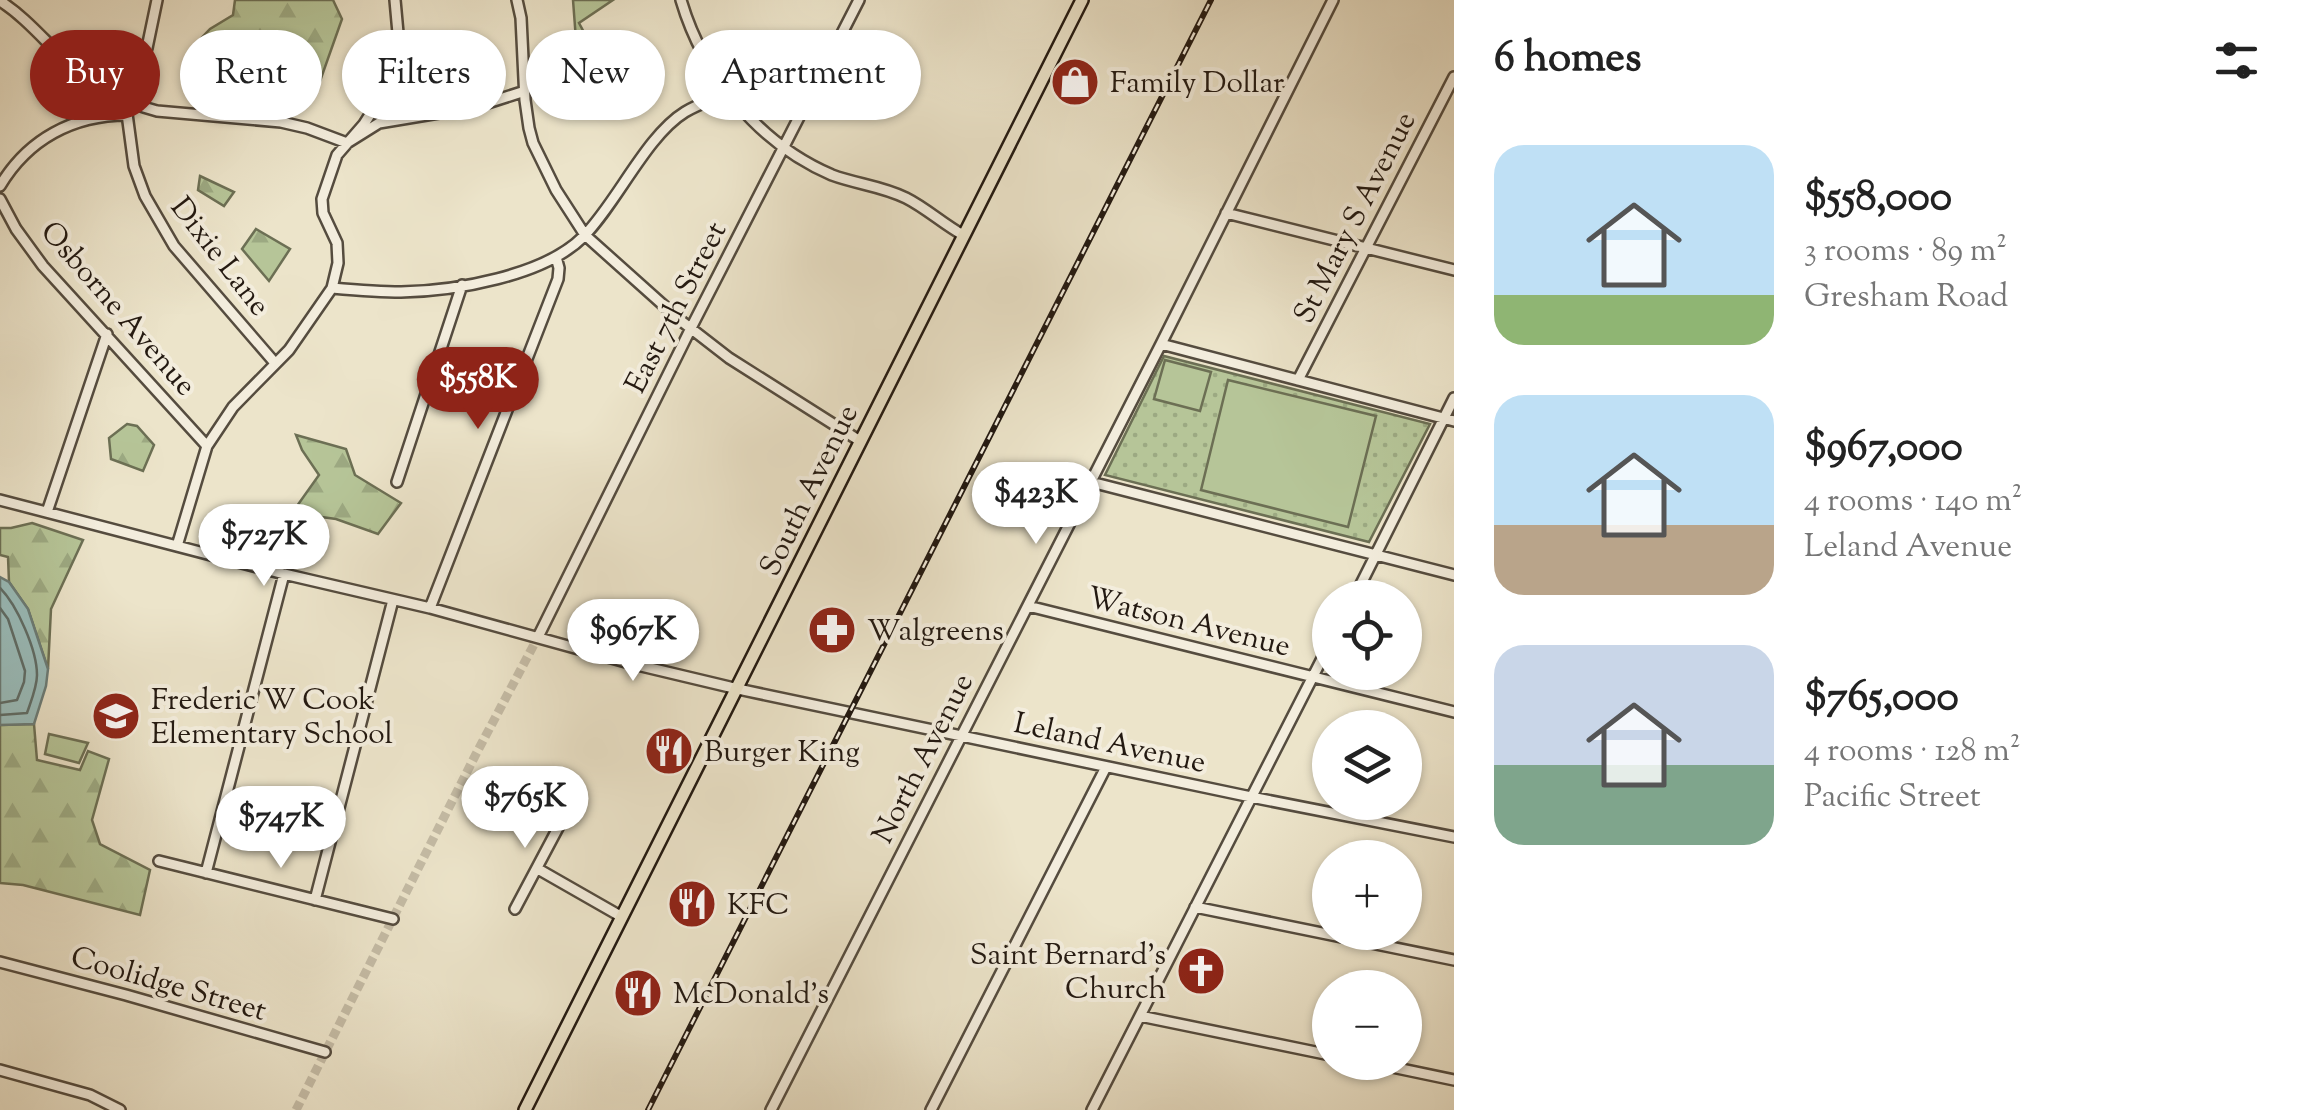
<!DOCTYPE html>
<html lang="en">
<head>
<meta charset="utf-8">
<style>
  body { margin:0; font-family:"Sorts Mill Goudy",serif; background:#f2f2f2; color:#222; height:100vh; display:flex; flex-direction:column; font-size:38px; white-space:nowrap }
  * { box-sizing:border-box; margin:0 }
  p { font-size:32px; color:#767676 }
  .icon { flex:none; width:55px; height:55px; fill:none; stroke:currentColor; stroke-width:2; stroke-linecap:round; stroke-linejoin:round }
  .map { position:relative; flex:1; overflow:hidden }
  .drawer { display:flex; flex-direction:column; background:#fff; width:850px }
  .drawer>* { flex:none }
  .hud { position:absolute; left:30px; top:30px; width:950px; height:90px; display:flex; gap:20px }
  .buttons { position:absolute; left:1312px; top:580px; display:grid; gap:20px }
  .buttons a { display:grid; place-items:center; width:110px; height:110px; border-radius:50%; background:#fff; box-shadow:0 2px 8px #0004; font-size:50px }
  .price { position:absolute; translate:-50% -85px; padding:0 22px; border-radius:35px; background:#fff; color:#222; font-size:32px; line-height:65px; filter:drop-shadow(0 2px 5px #0008) }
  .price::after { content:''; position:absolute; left:50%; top:60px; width:30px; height:22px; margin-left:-15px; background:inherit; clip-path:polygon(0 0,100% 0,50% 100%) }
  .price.selected { background:#8f2418; color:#fff }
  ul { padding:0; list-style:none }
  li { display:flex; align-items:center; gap:30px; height:250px; padding:0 40px }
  li span { display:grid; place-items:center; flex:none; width:280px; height:200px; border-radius:30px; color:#555 }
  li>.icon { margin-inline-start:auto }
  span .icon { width:120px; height:120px; fill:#fffc; stroke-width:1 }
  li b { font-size:42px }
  h2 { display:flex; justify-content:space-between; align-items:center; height:120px; padding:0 40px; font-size:42px }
  .pill { padding:0 35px; border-radius:45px; background:#fff; box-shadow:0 2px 8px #0004; font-size:35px; line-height:90px }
  .pill.selected { background:#8f2418; color:#fff }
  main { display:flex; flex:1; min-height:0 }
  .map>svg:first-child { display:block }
</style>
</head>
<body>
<main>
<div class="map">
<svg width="1454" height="1110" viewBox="0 0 1454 1110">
  <defs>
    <pattern id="forest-firs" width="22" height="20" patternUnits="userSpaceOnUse" patternTransform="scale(2.5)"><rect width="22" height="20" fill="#b6c598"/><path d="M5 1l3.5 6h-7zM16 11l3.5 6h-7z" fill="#9ca982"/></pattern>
    <pattern id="park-dots" width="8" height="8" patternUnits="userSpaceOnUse" patternTransform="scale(2.5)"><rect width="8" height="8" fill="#b6c598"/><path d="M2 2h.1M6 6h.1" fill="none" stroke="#9ca982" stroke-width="1.8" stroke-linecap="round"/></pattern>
  </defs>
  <rect width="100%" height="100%" fill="#ece4ca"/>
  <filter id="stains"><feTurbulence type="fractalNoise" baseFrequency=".002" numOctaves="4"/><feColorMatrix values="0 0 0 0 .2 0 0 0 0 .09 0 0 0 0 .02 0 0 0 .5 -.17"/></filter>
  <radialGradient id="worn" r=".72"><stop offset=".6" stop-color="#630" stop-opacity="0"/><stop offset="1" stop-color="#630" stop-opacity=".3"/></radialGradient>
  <!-- forest -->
  <path fill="url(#forest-firs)" stroke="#6c6f54" stroke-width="2.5" d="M235 0H333L342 19 319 84 250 63 246 47 211 62 190 50 210 29 233 15Z
    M573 0H613L579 23 587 38 608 33 623 76 605 86 577 53Z
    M200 176 234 192 224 206 198 190Z
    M256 229 290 249 269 281 242 249Z
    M127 424 137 426 154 445 143 471 111 459 109 438Z
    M296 435 346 449 355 475 401 503 378 534 336 519 292 513 319 475 302 450Z
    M32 523 83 540 51 609 48 669 28 609 9 582 8 557 0 555V528H11Z
    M34 724 37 760 80 770 88 751 109 759 92 820 100 844 150 870 140 915 23 885 0 883V725Z"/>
  <!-- park -->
  <path fill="url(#park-dots)" stroke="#6c6f54" stroke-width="2.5" d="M1164 356 1430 424 1369 542 1105 475Z"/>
  <!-- garden -->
  <path fill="#b6c598" stroke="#6c6f54" stroke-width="2.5" d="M1165 360 1211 372 1200 411 1154 399Z
    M1228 380 1376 416 1348 527 1201 490Z
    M49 734 88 743 79 763 45 754Z"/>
  <!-- water -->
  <path fill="#9abebd" stroke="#6a7c78" stroke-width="2.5" d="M0 577 9 582 28 609 48 669 46 686 34 724 0 725Z"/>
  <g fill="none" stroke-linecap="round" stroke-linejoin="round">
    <!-- shore -->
    <path stroke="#5e6c67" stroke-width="2.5" d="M0 588C17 605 37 650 37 675 37 687 31 701 27 713L0 715
      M0 608 8 619 25 671 24 682 17 700 0 703"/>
    <!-- minor-tunnel -->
    <path stroke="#c4bba5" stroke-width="9" stroke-dasharray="9 4.5" stroke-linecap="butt" d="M296 1110 476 754 538 637"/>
    <!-- minor casing -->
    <g stroke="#554c3f" stroke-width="14">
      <path id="minor" d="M157 0 147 48 125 99 134 166 145 196 174 246 275 363
        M517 0 521 18 525 100 529 128 533 143 556 190 585 235 680 320 729 358 860 441
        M681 0C703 75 759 144 832 175 856 184 882 186 906 198 926 208 943 224 963 235
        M0 1C27 18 48 45 72 66 95 88 127 103 157 111L281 122 307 128 347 143 379 123 475 107 525 91
        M0 186C28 139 73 115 127 115
        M0 199 16 229 43 266 207 446
        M1226 213 1454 270
        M332 288C355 290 378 292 401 292 455 291 544 276 583 237 617 203 646 136 685 112 698 104 714 99 728 93
        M1161 344 1454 421
        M1298 380 1454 77
        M397 482 462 285
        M1091 482 1454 575
        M0 500 284 574 430 608 633 664 738 689 1251 797 1454 837
        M47 512 107 334
        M177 546 207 446 233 407 289 350 332 288 338 263 337 243 323 213 322 199 337 155 364 124 378 102 391 75 398 33 395 0
        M1354 598 1454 398
        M1028 606 1454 712
        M430 608 558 279 559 268 556 257
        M538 637 691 328 859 0
        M159 861 393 919
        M538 869 622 917
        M206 873 284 574
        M315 900 393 600
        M1195 907 1454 960
        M515 909 568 809
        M0 962 126 995 325 1052
        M1140 1016 1330 1055
        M1368 1062 1454 1080
        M0 1070 90 1095 120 1110
        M771 1110 1161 344 1333 0
        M931 1110 1106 767
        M1092 1110 1330 643"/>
    </g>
    <!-- major casing -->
    <g stroke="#231911" stroke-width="16">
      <path id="major" d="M525 1110 1082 0"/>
    </g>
    <!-- minor -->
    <use href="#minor" stroke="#f3eddd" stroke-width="9"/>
    <!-- major -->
    <use href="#major" stroke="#ece4ca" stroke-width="11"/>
    <!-- rail casing -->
    <g stroke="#231911" stroke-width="6">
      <path id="rail" d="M648 1110 1211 0"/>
    </g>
    <!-- rail -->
    <use href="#rail" stroke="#f3eddd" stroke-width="2.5" stroke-dasharray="8" stroke-linecap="butt"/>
  </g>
  <!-- icons -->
  <defs>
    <g id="shop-disc" transform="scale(2.5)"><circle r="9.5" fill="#8f2418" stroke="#f3eddd"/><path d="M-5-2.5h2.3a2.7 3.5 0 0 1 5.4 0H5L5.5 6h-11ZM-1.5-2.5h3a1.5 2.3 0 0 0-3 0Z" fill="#fff"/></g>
    <g id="pharmacy-disc" transform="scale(2.5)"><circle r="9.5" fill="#8f2418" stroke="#f3eddd"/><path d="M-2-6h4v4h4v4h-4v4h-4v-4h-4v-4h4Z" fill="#fff"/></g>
    <g id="school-disc" transform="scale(2.5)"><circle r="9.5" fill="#8f2418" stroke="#f3eddd"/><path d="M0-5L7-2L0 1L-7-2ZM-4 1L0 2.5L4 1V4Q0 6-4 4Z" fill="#fff"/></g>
    <g id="restaurant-disc" transform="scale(2.5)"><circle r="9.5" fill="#8f2418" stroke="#f3eddd"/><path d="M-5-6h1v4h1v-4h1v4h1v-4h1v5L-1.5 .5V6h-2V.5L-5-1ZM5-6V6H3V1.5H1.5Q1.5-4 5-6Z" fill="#fff"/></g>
    <g id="church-disc" transform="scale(2.5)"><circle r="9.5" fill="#8f2418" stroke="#f3eddd"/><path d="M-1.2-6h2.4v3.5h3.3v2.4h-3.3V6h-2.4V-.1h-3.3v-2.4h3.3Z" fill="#fff"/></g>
  </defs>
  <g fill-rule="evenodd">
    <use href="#shop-disc" x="1075" y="82"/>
    <use href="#pharmacy-disc" x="832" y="630"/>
    <use href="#school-disc" x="116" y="716"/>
    <use href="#restaurant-disc" x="669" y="751"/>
    <use href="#restaurant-disc" x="692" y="904"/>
    <use href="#church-disc" x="1201" y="971"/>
    <use href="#restaurant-disc" x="638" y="993"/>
  </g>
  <g text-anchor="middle" stroke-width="8" stroke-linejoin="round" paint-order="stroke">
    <!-- poi labels -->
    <g font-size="30" fill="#231911" stroke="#f3eddd" text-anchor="start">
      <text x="1110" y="92">Family Dollar</text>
      <text x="867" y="640">Walgreens</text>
      <text x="151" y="709">Frederic W Cook<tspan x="151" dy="34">Elementary School</tspan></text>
      <text x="704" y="761">Burger King</text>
      <text x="727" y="914">KFC</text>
      <text x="1166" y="964" text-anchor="end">Saint Bernard's<tspan x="1166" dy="34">Church</tspan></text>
      <text x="673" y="1003">McDonald's</text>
    </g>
    <!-- street labels -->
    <g font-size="30" fill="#231911" stroke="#f3eddd">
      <text transform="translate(1354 217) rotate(-63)" y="10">St Mary S Avenue</text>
      <text transform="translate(221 256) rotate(52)" y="10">Dixie Lane</text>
      <text transform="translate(675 307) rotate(-63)" y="10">East 7th Street</text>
      <text transform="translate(119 308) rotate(49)" y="10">Osborne Avenue</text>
      <text transform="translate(808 490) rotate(-64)" y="10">South Avenue</text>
      <text transform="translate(1189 621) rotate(14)" y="10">Watson Avenue</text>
      <text transform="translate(1110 742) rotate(12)" y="10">Leland Avenue</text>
      <text transform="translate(922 758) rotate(-63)" y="10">North Avenue</text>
      <text transform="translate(169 983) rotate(16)" y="10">Coolidge Street</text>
    </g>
  </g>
  <rect width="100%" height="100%" filter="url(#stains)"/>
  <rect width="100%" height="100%" fill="url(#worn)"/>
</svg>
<div class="buttons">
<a><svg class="icon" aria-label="locate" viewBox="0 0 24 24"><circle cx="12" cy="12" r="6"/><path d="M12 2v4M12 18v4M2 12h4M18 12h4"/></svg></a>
<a><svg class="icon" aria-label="layers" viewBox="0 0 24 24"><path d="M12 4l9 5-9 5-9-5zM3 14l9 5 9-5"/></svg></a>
<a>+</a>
<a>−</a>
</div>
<b class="price selected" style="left:478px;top:432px">$558K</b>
<b class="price" style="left:1036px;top:547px">$423K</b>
<b class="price" style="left:264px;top:589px">$727K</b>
<b class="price" style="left:633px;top:684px">$967K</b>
<b class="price" style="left:525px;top:851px">$765K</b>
<b class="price" style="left:281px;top:871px">$747K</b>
<div class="hud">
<a class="pill selected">Buy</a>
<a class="pill">Rent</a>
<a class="pill">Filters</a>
<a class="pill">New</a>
<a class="pill">Apartment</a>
</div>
</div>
<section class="drawer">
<h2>6 homes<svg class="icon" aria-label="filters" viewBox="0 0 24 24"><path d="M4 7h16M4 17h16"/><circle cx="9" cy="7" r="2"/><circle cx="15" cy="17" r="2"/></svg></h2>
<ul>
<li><span style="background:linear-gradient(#bfe0f5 75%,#8fb573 0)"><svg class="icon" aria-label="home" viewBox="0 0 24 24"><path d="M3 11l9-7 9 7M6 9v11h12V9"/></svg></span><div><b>$558,000</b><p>3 rooms · 89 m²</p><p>Gresham Road</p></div></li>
<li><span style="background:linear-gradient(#bfe0f5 65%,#b9a48a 0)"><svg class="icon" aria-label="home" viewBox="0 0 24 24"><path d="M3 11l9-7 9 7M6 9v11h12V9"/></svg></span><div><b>$967,000</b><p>4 rooms · 140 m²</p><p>Leland Avenue</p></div></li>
<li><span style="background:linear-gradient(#c9d6e8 60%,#7fa58c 0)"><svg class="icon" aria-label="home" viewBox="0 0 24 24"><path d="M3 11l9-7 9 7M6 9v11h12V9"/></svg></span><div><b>$765,000</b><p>4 rooms · 128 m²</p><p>Pacific Street</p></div></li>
</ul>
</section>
</main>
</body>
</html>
